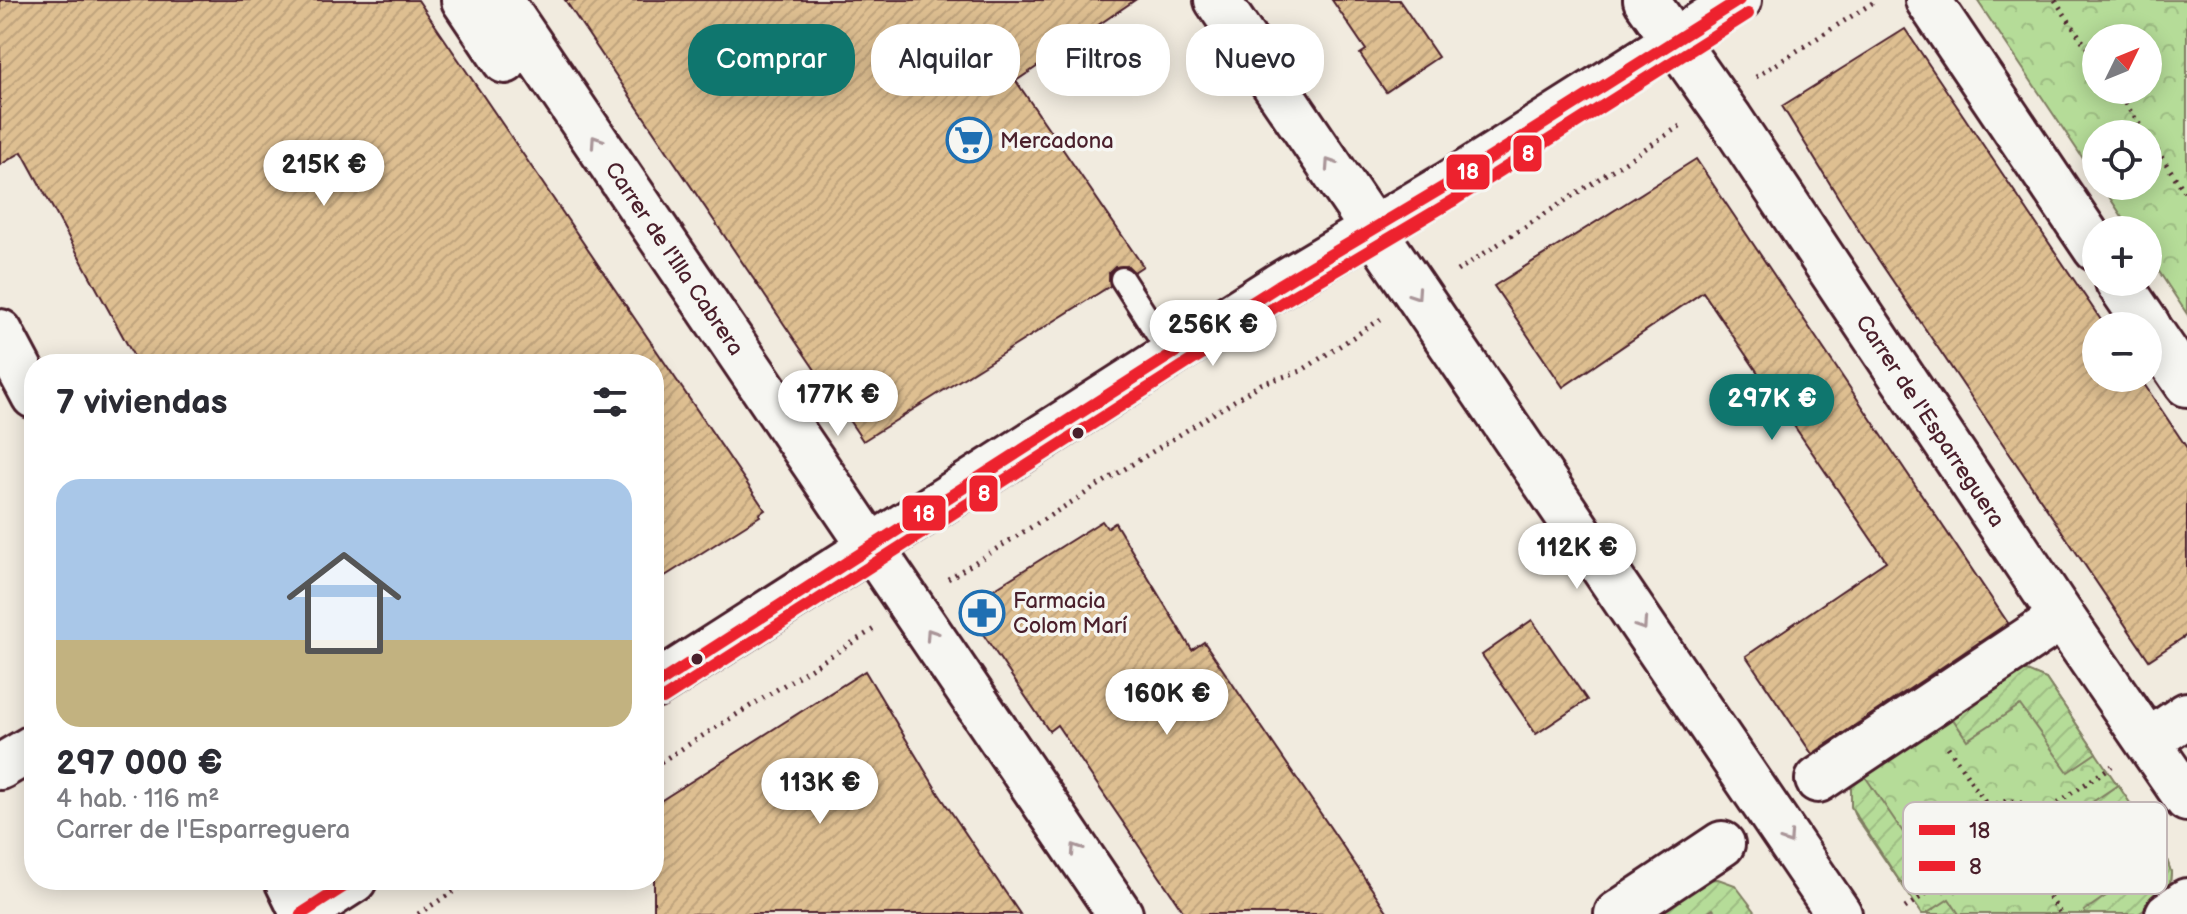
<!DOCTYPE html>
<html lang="es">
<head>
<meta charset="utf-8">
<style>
  body { margin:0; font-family:"Balsamiq Sans",sans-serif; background:#f2f2f3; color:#2b2b33; height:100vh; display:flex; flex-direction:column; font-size:30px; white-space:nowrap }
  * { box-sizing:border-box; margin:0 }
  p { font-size:26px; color:#7c7c81 }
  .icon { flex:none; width:44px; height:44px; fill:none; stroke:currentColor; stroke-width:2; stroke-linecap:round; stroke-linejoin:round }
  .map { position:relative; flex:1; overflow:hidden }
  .sheet { position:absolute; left:24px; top:354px; width:640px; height:536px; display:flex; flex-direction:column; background:#fff; border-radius:32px; box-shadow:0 4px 20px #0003 }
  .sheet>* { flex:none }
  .banner { position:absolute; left:688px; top:24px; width:760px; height:72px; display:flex; gap:16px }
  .needle { width:52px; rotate:47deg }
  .controls { position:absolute; left:2082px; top:24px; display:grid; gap:16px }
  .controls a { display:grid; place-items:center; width:80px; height:80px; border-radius:50%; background:#fff; box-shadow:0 4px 20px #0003; font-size:40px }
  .price { position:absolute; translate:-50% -68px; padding:0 18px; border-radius:28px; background:#fff; color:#222; font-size:26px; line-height:52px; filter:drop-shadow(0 2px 4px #0008) }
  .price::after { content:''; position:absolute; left:50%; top:48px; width:24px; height:18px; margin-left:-12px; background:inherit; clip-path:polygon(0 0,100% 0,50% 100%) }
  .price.on { background:#0f766e; color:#fff }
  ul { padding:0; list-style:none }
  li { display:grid; align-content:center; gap:16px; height:424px; padding:0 32px }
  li+li { border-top:2px solid #e1e1e2 }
  li span { display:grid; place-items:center; height:248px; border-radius:24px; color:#555 }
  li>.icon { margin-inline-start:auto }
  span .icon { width:144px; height:144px; fill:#fffc; stroke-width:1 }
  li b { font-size:34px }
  h2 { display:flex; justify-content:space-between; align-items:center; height:96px; padding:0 32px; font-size:34px }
  .tag { padding:0 28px; border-radius:32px; background:#fff; box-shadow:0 4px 20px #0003; font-size:28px; line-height:72px }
  .tag.on { background:#0f766e; color:#fff }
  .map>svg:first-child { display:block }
</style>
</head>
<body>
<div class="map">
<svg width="2187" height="914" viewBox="0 0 2187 914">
  <defs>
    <pattern id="park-crowns" width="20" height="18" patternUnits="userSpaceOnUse" patternTransform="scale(2)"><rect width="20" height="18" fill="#b5dc98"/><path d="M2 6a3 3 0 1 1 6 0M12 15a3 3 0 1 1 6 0" fill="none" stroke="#9dbc83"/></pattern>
    <pattern id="garden-furrows" width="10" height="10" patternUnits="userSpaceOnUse" patternTransform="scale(2)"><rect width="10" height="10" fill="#b5dc98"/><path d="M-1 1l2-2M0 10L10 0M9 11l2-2" fill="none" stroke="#9dbc83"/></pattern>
    <pattern id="building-hatch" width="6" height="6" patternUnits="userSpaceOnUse" patternTransform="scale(2)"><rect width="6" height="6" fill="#debf91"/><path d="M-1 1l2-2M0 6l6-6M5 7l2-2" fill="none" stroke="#c0a47d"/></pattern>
  </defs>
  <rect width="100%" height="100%" fill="#f1ebdf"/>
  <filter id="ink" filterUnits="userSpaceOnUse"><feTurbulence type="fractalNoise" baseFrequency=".0125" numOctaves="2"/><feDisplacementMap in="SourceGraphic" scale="16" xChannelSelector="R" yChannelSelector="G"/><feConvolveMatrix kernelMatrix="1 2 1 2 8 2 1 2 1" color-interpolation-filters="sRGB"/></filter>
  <g filter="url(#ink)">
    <!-- park -->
    <path fill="url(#park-crowns)" stroke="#807e62" stroke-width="2" fill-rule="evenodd" d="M1977 0H2187V314L2148 255V230H2131L2102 186H2148V134H2096V178ZM2096 38H2148V90H2096Z
      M2022 670 2046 679 2166 857 2171 872 2170 883 2138 914H1922L1855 816C1848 798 1851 788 1862 772Z"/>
    <!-- garden -->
    <path fill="url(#garden-furrows)" stroke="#807e62" stroke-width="2" d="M2016 671H2027L2046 679 2096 753 2068 772 2020 705 1967 740 1949 713Z
      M1862 772 1926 866 1901 883 1851 807V788Z
      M2118 785 2166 857 2171 872 2170 883 2155 903 2138 914H2086L2084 911 2138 874 2091 803Z
      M1718 879 1735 885 1757 914H1717L1713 909 1705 914H1652L1705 880Z
      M1949 899 1959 914H1926Z"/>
    <!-- building -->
    <path fill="url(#building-hatch)" stroke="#4a1f2b" stroke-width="2" d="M0 0H418L765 510 759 514 760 516 654 583V364H138L22 152 0 165Z
      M565 0H1135L1016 81 1143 266 1134 272 1128 266 1115 267 1109 273 1110 286 863 441Z
      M1332 0H1399L1438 57 1386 92 1360 54 1366 50Z
      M1905 29 2105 326H2096V378H2140L2187 448V635L2149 660 1861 234 1782 106Z
      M1696 159 2008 623 1812 754 1746 656 1886 561 1703 292 1563 387 1494 286Z
      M1102 521 1107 528 1115 523 1192 650 1204 642 1389 914H1185L1057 725 1049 731 970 615 978 609 973 602Z
      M1532 620 1587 700 1536 734 1482 655Z
      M865 671 939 794 1020 914H654V805Z"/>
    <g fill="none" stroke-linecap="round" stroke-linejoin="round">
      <!-- lane casing -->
      <g stroke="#4a1f2b" stroke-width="28">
        <path id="lane" d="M1122 279 1171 355"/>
      </g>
      <!-- street casing -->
      <g stroke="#4a1f2b" stroke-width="50">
        <g id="street">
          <path d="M464 0 505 61"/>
          <path id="s1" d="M500 0 1120 914"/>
          <path d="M1217 0 1839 914"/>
          <path id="s2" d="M1646 0 1730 119 2062 617 2187 799"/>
          <path d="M1928 0 2096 249"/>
          <path d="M2118 282 2148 326"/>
          <path d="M2148 327 2187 384"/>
          <path d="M0 332 34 396"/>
          <path d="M2149 741 2187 715"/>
          <path d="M0 767 34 747"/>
          <path d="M1818 780 2062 617"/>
          <path d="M287 880 303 913"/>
          <path d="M1617 914 1722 844"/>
          <path d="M2168 914 2187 901"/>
        </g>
      </g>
      <!-- secondary casing -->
      <g stroke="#4a1f2b" stroke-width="50">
        <path id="secondary" d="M654 686 1278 286 1447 185 1739 0
          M301 914 354 880"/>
      </g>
      <!-- path -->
      <path stroke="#4a1f2b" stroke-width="5" stroke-dasharray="2 6" stroke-linecap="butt" d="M2055 0 2096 61
        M1756 77 1877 0
        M2116 90 2146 134
        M2148 137 2187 195
        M1457 271 1680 126
        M948 579 1261 384 1301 371 1381 319
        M1948 747 1989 808
        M654 766 874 629
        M1975 835a34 34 0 1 1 68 0a34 34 0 1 1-68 0Z
        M2038 816 2112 766
        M2027 864 2061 914
        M1905 908 1982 855
        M418 914 472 880"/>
      <!-- lane -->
      <use href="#lane" stroke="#f6f6f2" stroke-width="22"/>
      <!-- street -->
      <use href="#street" stroke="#f6f6f2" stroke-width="44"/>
      <!-- secondary -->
      <use href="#secondary" stroke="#f6f6f2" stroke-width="44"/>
      <!-- bus-1 casing -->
      <g stroke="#f6f6f2" stroke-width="18">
        <path id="bus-1" d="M654 686 1278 286 1447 185 1739 0
          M301 914 354 880"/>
      </g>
      <!-- bus-2 casing -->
      <g stroke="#f6f6f2" stroke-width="18">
        <path id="bus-2" d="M663 699 1286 300 1456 199 1748 14"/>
      </g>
      <!-- bus-1 -->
      <use href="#bus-1" stroke="#ed222e" stroke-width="12"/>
      <!-- bus-2 -->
      <use href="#bus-2" stroke="#ed222e" stroke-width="12"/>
    </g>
    <!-- one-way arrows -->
    <defs><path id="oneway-chevron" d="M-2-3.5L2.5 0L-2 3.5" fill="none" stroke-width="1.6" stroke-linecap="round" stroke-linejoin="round" transform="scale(2)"/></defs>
    <g stroke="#a99598">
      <use href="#oneway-chevron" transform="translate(596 141) rotate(-124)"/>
      <use href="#oneway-chevron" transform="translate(1330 164) rotate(-124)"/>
      <use href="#oneway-chevron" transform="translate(1416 294) rotate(56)"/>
      <use href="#oneway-chevron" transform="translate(1642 625) rotate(56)"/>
      <use href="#oneway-chevron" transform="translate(931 634) rotate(-124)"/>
      <use href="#oneway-chevron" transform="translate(1788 839) rotate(56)"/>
      <use href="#oneway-chevron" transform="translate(1076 849) rotate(-124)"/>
    </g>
  </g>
  <!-- icons -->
  <defs>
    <g id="supermarket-ring" transform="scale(2.3)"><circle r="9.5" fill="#f6f6f2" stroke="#1f6fb2" stroke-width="1.5"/><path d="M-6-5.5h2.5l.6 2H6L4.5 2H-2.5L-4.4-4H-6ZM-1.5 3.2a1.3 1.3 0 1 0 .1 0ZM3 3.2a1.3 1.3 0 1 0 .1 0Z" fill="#1f6fb2"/></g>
    <g id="pharmacy-ring" transform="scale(2.3)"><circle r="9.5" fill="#f6f6f2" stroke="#1f6fb2" stroke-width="1.5"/><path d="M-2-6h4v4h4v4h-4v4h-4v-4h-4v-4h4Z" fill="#1f6fb2"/></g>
  </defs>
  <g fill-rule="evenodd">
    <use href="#supermarket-ring" x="969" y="140"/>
    <use href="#pharmacy-ring" x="982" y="613"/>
  </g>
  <!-- markers -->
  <g fill="#4a1f2b" stroke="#f6f6f2" stroke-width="3">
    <circle cx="1078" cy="433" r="7"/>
    <circle cx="697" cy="659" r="7"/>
  </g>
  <g text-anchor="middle" stroke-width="7" stroke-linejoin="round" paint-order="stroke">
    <!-- poi labels -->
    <g font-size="22" fill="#4a1f2b" stroke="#f6f6f2" text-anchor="start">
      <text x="1000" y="148">Mercadona</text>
      <text x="1013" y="608">Farmacia<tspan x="1013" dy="25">Colom Marí</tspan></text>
    </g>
    <!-- street labels -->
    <g font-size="22" fill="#4a1f2b" stroke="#f6f6f2">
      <text dy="8" stroke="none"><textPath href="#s1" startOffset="312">Carrer de l'Illa Cabrera</textPath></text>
      <text dy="8" stroke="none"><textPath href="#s2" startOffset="508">Carrer de l'Esparreguera</textPath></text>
    </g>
  </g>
  <!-- legend -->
  <rect x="1903" y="802" width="264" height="92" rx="12" fill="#f6f6f2" stroke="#c2b6b6" stroke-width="2"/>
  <rect x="1919" y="825" width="36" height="10" fill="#ed222e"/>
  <rect x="1919" y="861" width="36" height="10" fill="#ed222e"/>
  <g font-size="22" fill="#4a1f2b">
    <text x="1969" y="838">18</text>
    <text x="1969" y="874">8</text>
  </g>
  <g stroke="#f6f6f2" stroke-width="3">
    <rect x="1512" y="134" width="31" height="39" rx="8" fill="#ed222e"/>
    <rect x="1445" y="153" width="46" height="38" rx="8" fill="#ed222e"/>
    <rect x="968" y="474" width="31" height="39" rx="8" fill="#ed222e"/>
    <rect x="901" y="494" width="46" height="38" rx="8" fill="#ed222e"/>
  </g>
  <g font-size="22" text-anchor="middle" font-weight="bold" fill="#fff">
    <text x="1528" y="161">8</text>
    <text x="1468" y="179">18</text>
    <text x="984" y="501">8</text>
    <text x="924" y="521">18</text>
  </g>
</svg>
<div class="controls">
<a><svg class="needle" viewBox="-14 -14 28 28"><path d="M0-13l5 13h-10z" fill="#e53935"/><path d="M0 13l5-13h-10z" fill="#7c7c81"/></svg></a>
<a><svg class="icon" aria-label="locate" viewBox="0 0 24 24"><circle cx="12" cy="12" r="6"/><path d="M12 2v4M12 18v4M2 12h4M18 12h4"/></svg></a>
<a>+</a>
<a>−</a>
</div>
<b class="price" style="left:324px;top:208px">215K €</b>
<b class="price" style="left:1213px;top:368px">256K €</b>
<b class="price" style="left:838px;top:438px">177K €</b>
<b class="price on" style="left:1772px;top:442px">297K €</b>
<b class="price" style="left:1577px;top:591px">112K €</b>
<b class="price" style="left:1167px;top:737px">160K €</b>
<b class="price" style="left:820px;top:826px">113K €</b>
<div class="banner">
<a class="tag on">Comprar</a>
<a class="tag">Alquilar</a>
<a class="tag">Filtros</a>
<a class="tag">Nuevo</a>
</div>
<section class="sheet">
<h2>7 viviendas<svg class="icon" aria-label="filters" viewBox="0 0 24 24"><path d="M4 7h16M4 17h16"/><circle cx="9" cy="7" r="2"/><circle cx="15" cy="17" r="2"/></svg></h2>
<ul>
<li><span style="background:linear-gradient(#a9c7e8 65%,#c2b280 0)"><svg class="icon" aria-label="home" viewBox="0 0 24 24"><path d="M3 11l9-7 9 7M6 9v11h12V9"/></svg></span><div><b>297 000 €</b><p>4 hab. · 116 m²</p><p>Carrer de l'Esparreguera</p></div></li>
</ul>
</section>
</div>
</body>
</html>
